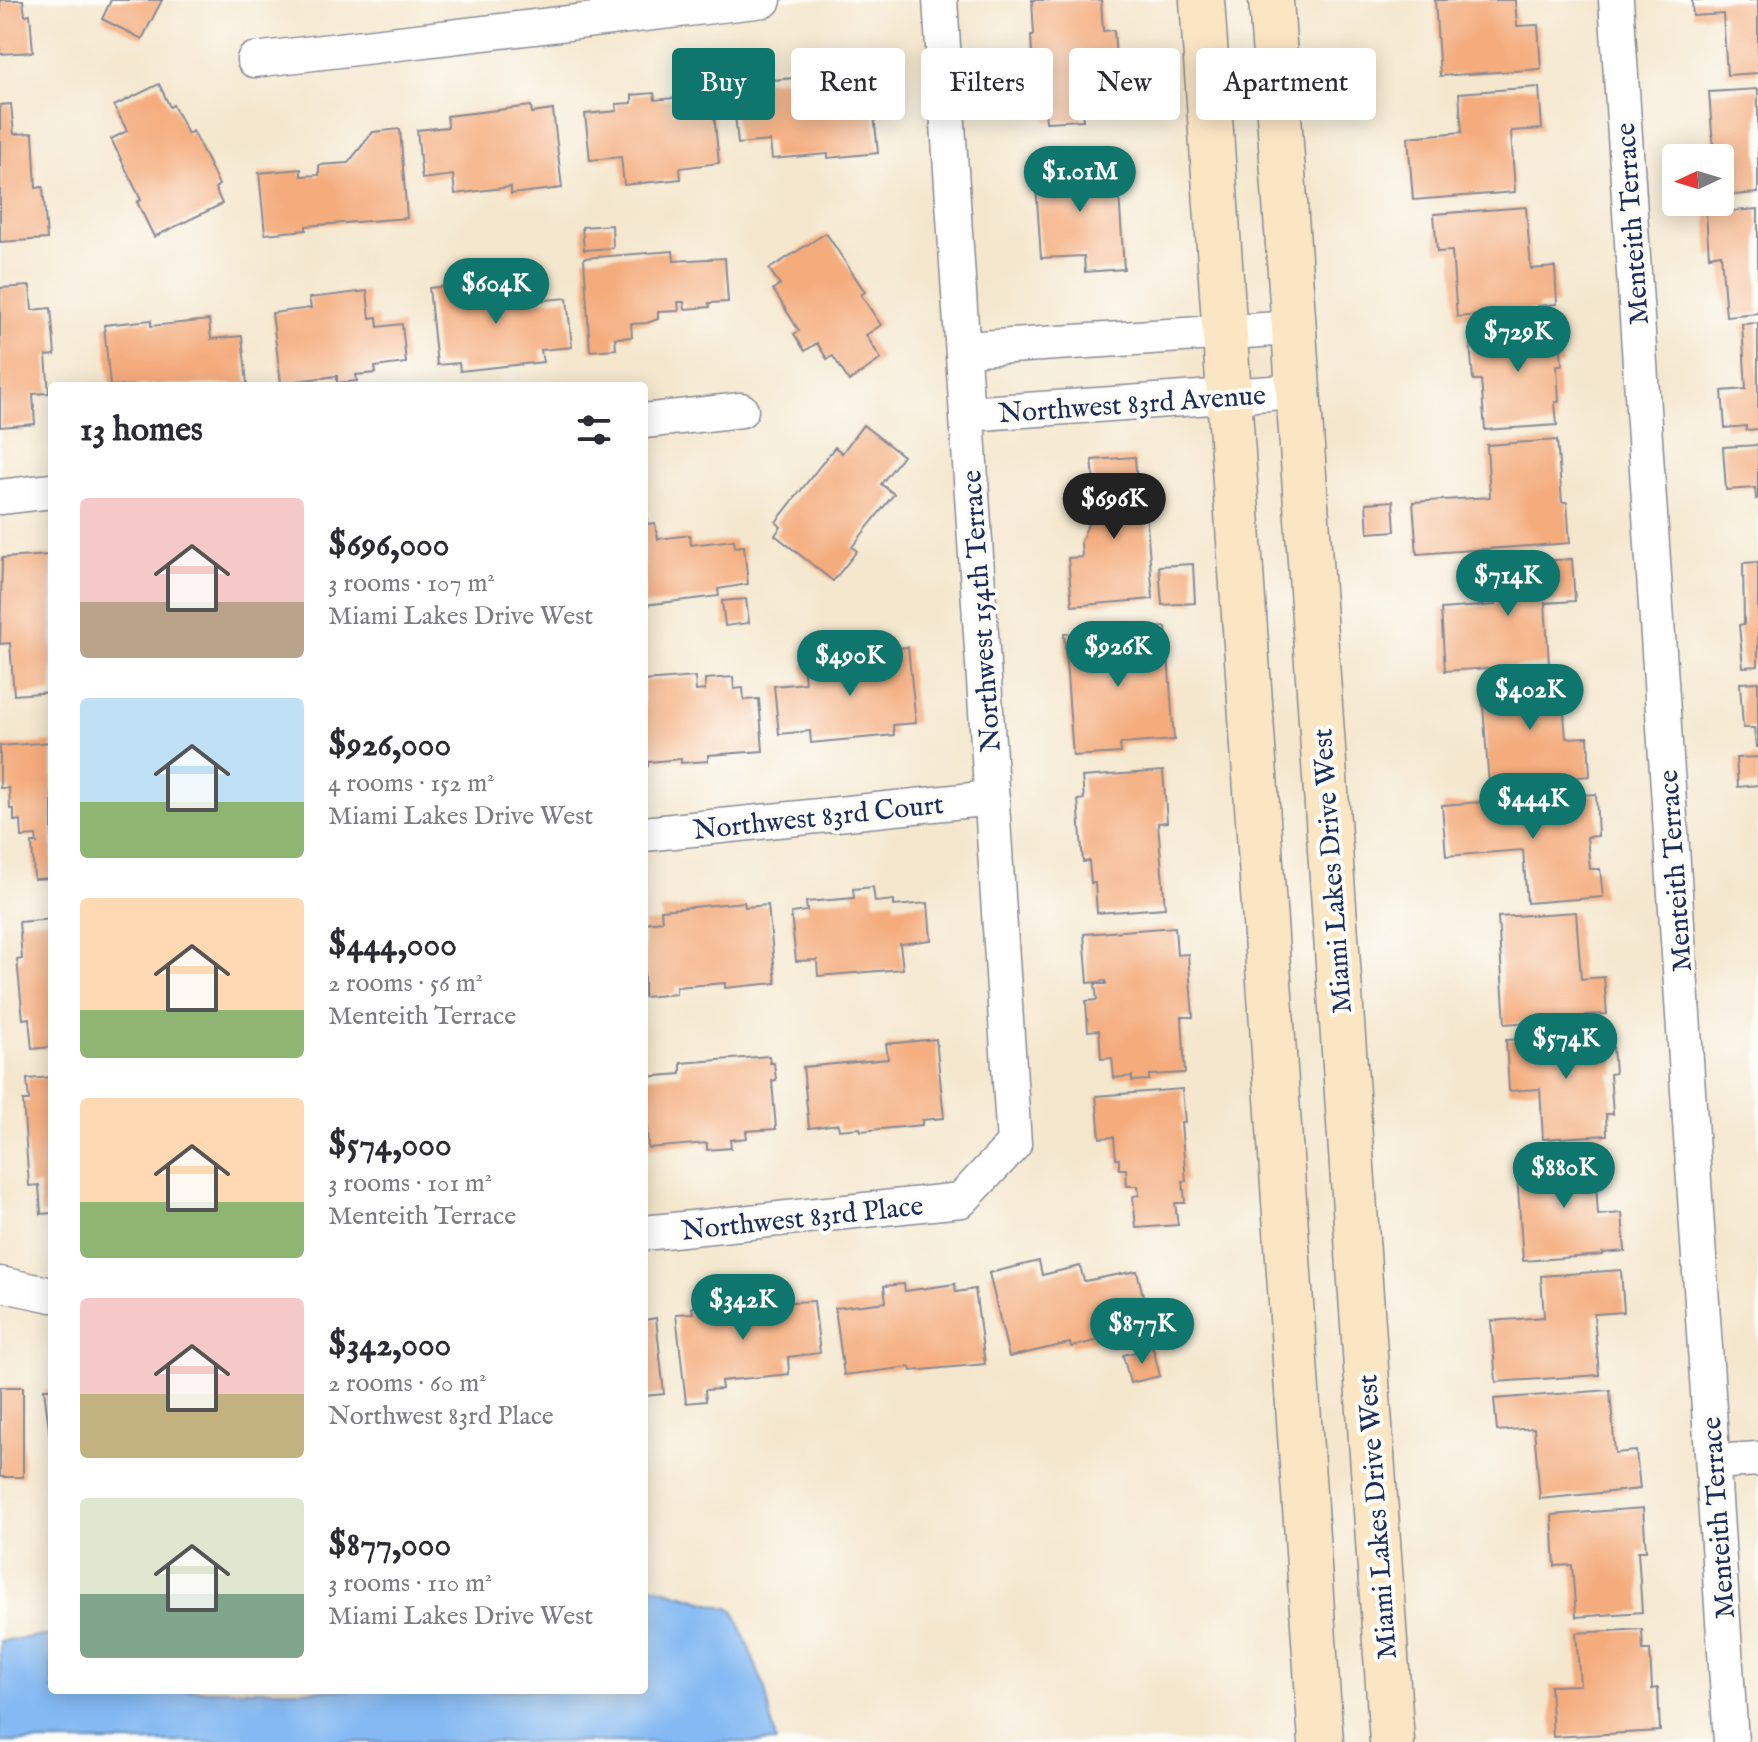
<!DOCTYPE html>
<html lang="en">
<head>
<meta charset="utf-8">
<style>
  body { margin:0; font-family:"IM FELL English",serif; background:#f7f7f7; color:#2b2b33; height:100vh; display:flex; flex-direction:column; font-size:30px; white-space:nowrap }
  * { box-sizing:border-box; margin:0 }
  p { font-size:26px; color:#7c7c81 }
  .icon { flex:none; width:44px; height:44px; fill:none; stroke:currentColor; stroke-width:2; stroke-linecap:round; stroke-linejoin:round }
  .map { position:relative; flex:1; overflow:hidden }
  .panel { position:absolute; left:48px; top:382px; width:600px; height:1312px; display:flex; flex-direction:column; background:#fff; border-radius:8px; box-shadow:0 4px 20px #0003 }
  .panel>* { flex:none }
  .banner { position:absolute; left:672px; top:48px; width:760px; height:72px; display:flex; gap:16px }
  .needle { width:52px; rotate:266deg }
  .buttons { position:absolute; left:1662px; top:144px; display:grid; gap:16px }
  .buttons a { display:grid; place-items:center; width:72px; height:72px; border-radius:8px; background:#fff; box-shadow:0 4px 20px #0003; font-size:40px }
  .price { position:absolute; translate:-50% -68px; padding:0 18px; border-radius:28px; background:#0f766e; color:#fff; font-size:26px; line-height:52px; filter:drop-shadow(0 2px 4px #0008) }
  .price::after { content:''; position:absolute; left:50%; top:48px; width:24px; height:18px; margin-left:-12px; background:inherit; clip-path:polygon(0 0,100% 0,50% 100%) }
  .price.current { background:#222; color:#fff }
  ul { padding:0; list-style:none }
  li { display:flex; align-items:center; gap:24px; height:200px; padding:0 32px }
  li span { display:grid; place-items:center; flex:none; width:224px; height:160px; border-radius:8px; color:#555 }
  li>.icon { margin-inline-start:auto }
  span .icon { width:96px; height:96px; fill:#fffc; stroke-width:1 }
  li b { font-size:34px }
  h2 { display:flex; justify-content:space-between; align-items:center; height:96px; padding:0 32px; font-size:34px }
  .tag { padding:0 28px; border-radius:8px; background:#fff; box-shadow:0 4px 20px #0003; font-size:28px; line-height:72px }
  .tag.current { background:#0f766e; color:#fff }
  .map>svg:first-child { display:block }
</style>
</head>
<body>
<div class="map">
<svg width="1758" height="1742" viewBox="0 0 1758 1742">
  <rect width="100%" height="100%" fill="#fdfcf7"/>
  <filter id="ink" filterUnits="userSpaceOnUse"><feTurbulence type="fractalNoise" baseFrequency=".0125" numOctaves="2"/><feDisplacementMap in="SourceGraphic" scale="16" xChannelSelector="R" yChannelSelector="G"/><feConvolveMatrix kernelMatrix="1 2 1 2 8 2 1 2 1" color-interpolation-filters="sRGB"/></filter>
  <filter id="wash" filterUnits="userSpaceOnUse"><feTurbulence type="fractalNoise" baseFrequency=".006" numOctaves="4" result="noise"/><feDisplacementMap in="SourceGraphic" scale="32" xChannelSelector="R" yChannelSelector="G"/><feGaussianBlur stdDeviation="1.8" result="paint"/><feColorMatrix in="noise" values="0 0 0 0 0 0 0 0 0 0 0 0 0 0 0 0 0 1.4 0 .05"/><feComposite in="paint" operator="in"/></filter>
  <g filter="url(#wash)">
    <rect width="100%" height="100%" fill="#f4e7ce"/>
    <!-- water -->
    <path fill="#84b9f3" stroke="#5074a8" stroke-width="2" d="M645 1584 734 1610 765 1689 776 1742H0V1641L52 1635V1690H644Z"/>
    <g id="blocks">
      <!-- building -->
      <path fill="#f4ac7d" d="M0 0H23L25 15 30 14 33 52 0 54Z
        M111 0H162L142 39 102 19Z
        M1032 0H1101L1103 31 1114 30 1118 86 1092 88V95L1081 96 1083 120 1046 122 1043 92H1037L1035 76H1028L1027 53H1032L1031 35H1034Z
        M1435 0H1515L1517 26 1538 25 1541 69 1440 76Z
        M1692 0H1758V73L1727 75 1723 14 1693 16Z
        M846 73 847 78 870 76 878 153 828 158V154L772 159 770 141 738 144 733 95 764 92 763 81Z
        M159 84 170 107 173 105 188 134 193 131 219 185 215 188 222 204 154 237 137 202 141 200 111 139 127 131 114 106Z
        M1539 87 1542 129 1511 131 1515 192 1413 200 1408 137 1462 132 1459 93Z
        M1758 89V193L1720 196V158H1703V155L1709 154 1708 146H1713L1709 92Z
        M654 93 655 100 712 94 719 163 680 168 681 179 624 185 621 157 590 160 585 114 617 111 616 104 632 103V95Z
        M11 104 14 134 33 133 36 188 43 187 47 239 0 242V105Z
        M531 106 532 113 553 110 562 188 511 194V187L455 194 453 175 422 179 417 130 448 127 447 116Z
        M400 129 407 218 306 226V230L265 234 259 173 301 169V176L319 175V165L348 163 373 132Z
        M1104 159 1105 178 1118 177 1124 269 1085 272 1084 256 1041 258 1036 185H1042L1041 163Z
        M1526 207 1531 269 1555 267 1557 304 1538 306V310L1457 317 1452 251 1437 252 1434 214Z
        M1758 209V313L1726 316 1721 254 1709 256 1706 213Z
        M612 225 613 248 584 250 582 227Z
        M826 233 865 292 861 295 881 325 866 335 881 359 849 381 833 356 827 359 817 343 805 351 794 334 799 331 773 289 780 285 769 269Z
        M673 251 674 261 725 258 728 302 709 303 710 307 685 309 684 302H678L679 311 658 312V319L647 323 631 324 632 337 615 338 616 349 590 351 584 258Z
        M479 283 480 290 534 284 536 301 567 298 572 347 541 350 543 362 460 371 459 363 437 365 429 288Z
        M30 286 32 310 51 308 55 355 46 356 49 393 33 394 35 424 0 427V288Z
        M367 291 370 318 377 317 378 327 402 324 406 363 375 367 376 373 356 375 357 381 337 383V376L281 383 272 313 311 308 309 298Z
        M151 320V326L209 320 211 339 242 336 247 384 110 386 104 325Z
        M1559 322 1562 365H1557L1559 402H1555L1557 425 1485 430 1481 380H1473L1469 329Z
        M1758 323V429L1746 430V426L1725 428 1722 391 1746 389 1742 324Z
        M863 425 903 456 881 484 894 494 852 547 857 551 833 581 775 535 781 527 776 522 835 447 842 453Z
        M1557 440 1562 502H1567L1570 543 1417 554 1413 502 1490 497 1487 445Z
        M1758 445V498L1756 499 1755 488 1726 490 1723 447Z
        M1135 457 1137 486 1144 485 1153 599 1072 606 1068 558 1082 557 1081 542 1103 486 1095 487 1092 460Z
        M1393 501 1395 531 1368 533 1366 503Z
        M644 510H646L647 524 655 523 658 539 690 535 691 545 734 540 735 547 744 546 748 584 718 589 719 596 644 605Z
        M50 555 52 576V692L14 695 10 643 0 644 2 558Z
        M1572 559 1575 601 1545 603 1549 664 1445 671 1441 609 1495 605 1492 564Z
        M1758 562V666L1743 667 1739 625 1744 624 1743 563Z
        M1193 564 1195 603 1162 605 1159 566Z
        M746 599 749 623 725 626 722 601Z
        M1166 627 1174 740 1120 744 1121 753 1073 756 1064 634Z
        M908 647 916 723 893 725 894 735 811 743 810 731 779 734 774 686 805 683 803 665 858 659 857 652Z
        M1561 675 1566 738 1588 737 1590 776 1489 785 1481 681Z
        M695 677 696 691 705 690V679L733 677 734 689 743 688 744 700 759 699 763 751 708 755V761L681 763V759L648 762V766H644V681Z
        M1758 682V747H1756L1754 728H1743L1740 683Z
        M52 742V878L34 879 32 843H37L36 836 22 837 21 820 14 821V809H10L9 788H0V746Z
        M1758 757V785L1738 787 1736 758Z
        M1163 771 1167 822 1158 823 1165 908 1097 913 1095 883H1091L1089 861 1083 862 1078 800 1084 799 1082 777Z
        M1596 794 1598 836 1587 837 1590 869H1600L1603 897 1527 903 1523 850 1446 856 1442 805Z
        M873 887 875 902 894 900V906L928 903 931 940 900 944 903 969 818 976 817 960 796 961 791 913 807 911 806 902 854 898 853 889Z
        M744 902 745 907 768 905 776 983 725 988V983L676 987V994L644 997V923L662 921 661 910Z
        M1576 912 1581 979 1604 977 1607 1014 1586 1015V1018L1505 1024 1498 917Z
        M52 919V1047L32 1049 29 1018 23 1019 17 960 22 959 19 922Z
        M1175 927 1177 955 1188 954 1193 1017H1182L1185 1073 1149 1075V1080L1132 1081V1076L1114 1078 1112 1058 1101 1059 1099 1030 1088 1031 1086 1001 1097 1000 1095 984H1106V981L1088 983 1084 934Z
        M1612 1033 1615 1073 1610 1074 1613 1114H1606L1607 1135 1543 1139 1540 1089 1509 1091 1506 1040Z
        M936 1039 944 1118 922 1120V1125L861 1131 860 1128 839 1130 838 1124 809 1128 803 1067 888 1059 886 1044Z
        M769 1056 770 1063H774L776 1080 772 1081 776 1129 746 1131 747 1138 730 1140 731 1148 707 1150V1143L648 1148 644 1077 681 1074V1063Z
        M52 1077V1213L41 1214 39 1185 29 1186 23 1101H29L27 1079Z
        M1182 1089 1185 1123H1181L1186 1181H1183L1185 1203H1175L1178 1225 1136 1228 1133 1196 1139 1195 1138 1186H1127L1126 1169H1119V1159H1116L1114 1137 1100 1138 1096 1096Z
        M1594 1153 1598 1215 1622 1213 1625 1251 1602 1253V1255L1523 1261 1516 1159Z
        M1039 1261 1042 1275 1080 1266 1084 1281 1137 1271 1147 1312 1115 1320 1119 1332 1102 1336 1103 1339 1071 1347 1070 1343 1009 1357 989 1273Z
        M1621 1270 1624 1312 1594 1314 1599 1375 1496 1382 1491 1321 1544 1317 1541 1276Z
        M904 1284 905 1291 955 1284 956 1292 975 1289 985 1364 911 1371 910 1367 844 1375 835 1308 886 1302 884 1286Z
        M752 1300V1304L814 1301 820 1353 788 1357 789 1374 721 1381 722 1389 705 1390 706 1401 686 1403 676 1314 693 1313 692 1307Z
        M656 1318 664 1394 644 1396V1320Z
        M1153 1348 1160 1376 1130 1383 1123 1355Z
        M0 1387H23V1477H0Z
        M44 1389H52V1437H50Z
        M1610 1390 1615 1453 1636 1451 1640 1489 1540 1499 1534 1428 1497 1431 1494 1399Z
        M1643 1508 1646 1551H1638L1642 1612 1576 1617 1572 1565 1555 1566 1552 1515Z
        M1642 1629 1643 1650H1650L1652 1689 1658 1688 1660 1731 1553 1737 1550 1686 1580 1685 1576 1633Z"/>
    </g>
  </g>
  <g filter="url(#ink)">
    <use href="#blocks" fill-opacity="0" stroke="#888b96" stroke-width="2"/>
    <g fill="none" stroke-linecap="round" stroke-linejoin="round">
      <!-- minor casing -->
      <g stroke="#888b96" stroke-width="37">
        <path id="minor" d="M1616 0 1731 1742
          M254 60 764 0
          M963 349 1294 328
          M967 414 1298 391
          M644 421 741 410
          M0 497 52 491
          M644 834 992 798
          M644 1233 961 1200 1014 1144 940 0
          M0 1284 52 1295
          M1713 1462 1758 1459"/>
      </g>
      <!-- secondary casing -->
      <g stroke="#888b96" stroke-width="47">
        <path id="secondary" d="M1202 0 1321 1742
          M1271 0 1392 1742"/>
      </g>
      <!-- minor -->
      <use href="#minor" stroke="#fff" stroke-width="34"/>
      <!-- secondary -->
      <use href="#secondary" stroke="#fbe6c4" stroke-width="44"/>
    </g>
  </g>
  <g text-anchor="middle" stroke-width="8" stroke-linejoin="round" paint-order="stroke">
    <!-- street labels -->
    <g font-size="28" fill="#1b2f5e" stroke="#fdfcf7">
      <text transform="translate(1631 224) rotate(-94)" y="10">Menteith Terrace</text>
      <text transform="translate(1132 403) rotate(-4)" y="10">Northwest 83rd Avenue</text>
      <text transform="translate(980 611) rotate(-94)" y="10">Northwest 154th Terrace</text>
      <text transform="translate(818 816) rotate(-6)" y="10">Northwest 83rd Court</text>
      <text transform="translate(1331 871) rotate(-94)" y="10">Miami Lakes Drive West</text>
      <text transform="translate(1674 871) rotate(-94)" y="10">Menteith Terrace</text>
      <text transform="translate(802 1217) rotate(-6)" y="10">Northwest 83rd Place</text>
      <text transform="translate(1376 1517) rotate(-94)" y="10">Miami Lakes Drive West</text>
      <text transform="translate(1717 1518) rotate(-94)" y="10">Menteith Terrace</text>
    </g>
  </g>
</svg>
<div class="buttons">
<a><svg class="needle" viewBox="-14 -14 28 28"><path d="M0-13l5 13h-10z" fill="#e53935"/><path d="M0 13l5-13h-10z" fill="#7c7c81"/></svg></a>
</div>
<b class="price" style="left:1080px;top:214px">$1.01M</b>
<b class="price" style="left:496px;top:326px">$604K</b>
<b class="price" style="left:1518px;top:374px">$729K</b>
<b class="price current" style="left:1114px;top:541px">$696K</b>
<b class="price" style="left:1508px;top:618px">$714K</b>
<b class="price" style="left:1118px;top:689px">$926K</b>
<b class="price" style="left:850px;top:698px">$490K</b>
<b class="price" style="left:1530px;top:732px">$402K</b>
<b class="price" style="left:1533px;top:841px">$444K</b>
<b class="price" style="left:1566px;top:1081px">$574K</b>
<b class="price" style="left:1564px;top:1210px">$880K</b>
<b class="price" style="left:743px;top:1342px">$342K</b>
<b class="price" style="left:1142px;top:1366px">$877K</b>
<div class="banner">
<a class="tag current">Buy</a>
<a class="tag">Rent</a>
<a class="tag">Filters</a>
<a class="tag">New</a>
<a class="tag">Apartment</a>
</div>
<section class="panel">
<h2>13 homes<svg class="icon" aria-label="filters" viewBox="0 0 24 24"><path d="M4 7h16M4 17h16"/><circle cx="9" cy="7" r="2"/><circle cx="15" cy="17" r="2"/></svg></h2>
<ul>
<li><span style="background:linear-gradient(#f6c9c9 65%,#b9a48a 0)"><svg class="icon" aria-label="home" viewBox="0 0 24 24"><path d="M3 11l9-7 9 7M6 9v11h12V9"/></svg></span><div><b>$696,000</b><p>3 rooms · 107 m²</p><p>Miami Lakes Drive West</p></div></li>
<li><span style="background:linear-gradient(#bfe0f5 65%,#8fb573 0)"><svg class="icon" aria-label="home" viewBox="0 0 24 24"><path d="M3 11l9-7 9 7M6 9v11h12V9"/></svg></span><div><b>$926,000</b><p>4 rooms · 152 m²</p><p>Miami Lakes Drive West</p></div></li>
<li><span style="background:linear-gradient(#ffd9b3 70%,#8fb573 0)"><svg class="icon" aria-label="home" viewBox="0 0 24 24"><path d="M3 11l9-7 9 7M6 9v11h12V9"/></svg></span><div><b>$444,000</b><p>2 rooms · 56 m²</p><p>Menteith Terrace</p></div></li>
<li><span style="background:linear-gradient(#ffd9b3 65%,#8fb573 0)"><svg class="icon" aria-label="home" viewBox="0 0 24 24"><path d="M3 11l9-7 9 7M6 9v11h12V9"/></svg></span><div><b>$574,000</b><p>3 rooms · 101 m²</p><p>Menteith Terrace</p></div></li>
<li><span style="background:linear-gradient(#f6c9c9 60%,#c2b280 0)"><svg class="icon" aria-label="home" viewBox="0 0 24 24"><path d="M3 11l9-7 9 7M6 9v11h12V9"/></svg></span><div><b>$342,000</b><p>2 rooms · 60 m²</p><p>Northwest 83rd Place</p></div></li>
<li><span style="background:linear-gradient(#dfe7d0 60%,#7fa58c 0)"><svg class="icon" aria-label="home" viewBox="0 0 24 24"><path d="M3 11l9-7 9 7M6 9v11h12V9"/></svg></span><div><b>$877,000</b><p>3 rooms · 110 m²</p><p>Miami Lakes Drive West</p></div></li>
</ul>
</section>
</div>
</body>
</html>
